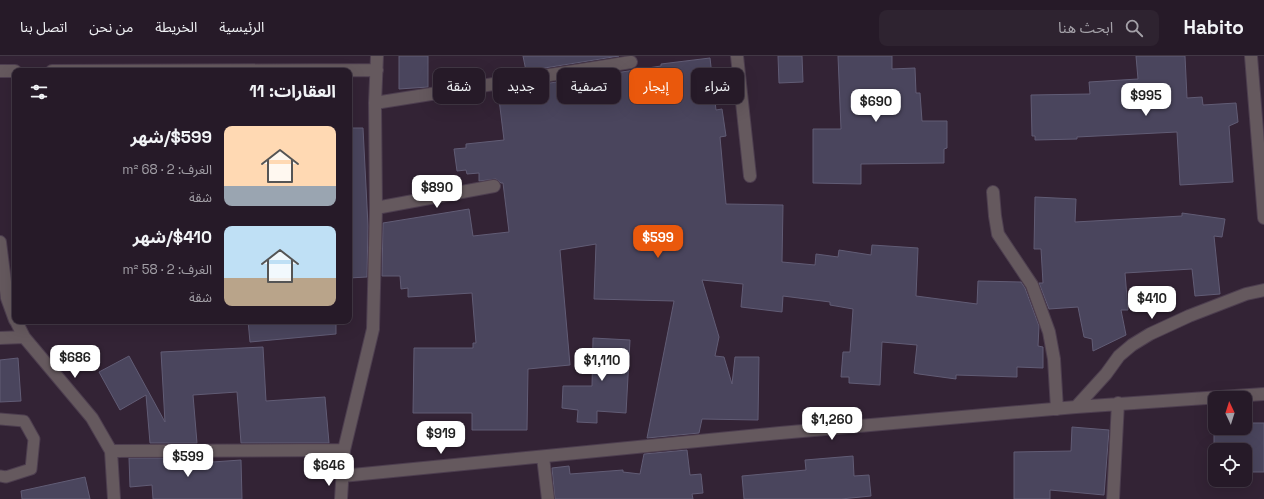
<!DOCTYPE html>
<html lang="ar">
<head>
<meta charset="utf-8">
<style>
  body { margin:0; font-family:"Space Grotesk","Noto Sans Arabic",sans-serif; background:#2e2330; color:#f1f3f6; direction:rtl; height:100vh; display:flex; flex-direction:column; font-size:15px; white-space:nowrap }
  * { box-sizing:border-box; margin:0 }
  p { font-size:13px; color:#a4a1a8 }
  .icon { flex:none; width:22px; height:22px; fill:none; stroke:currentColor; stroke-width:2; stroke-linecap:round; stroke-linejoin:round }
  .map { position:relative; flex:1; overflow:hidden; direction:ltr }
  .panel { position:absolute; left:12px; top:12px; width:340px; height:256px; display:flex; flex-direction:column; background:#261a28; border-radius:8px; box-shadow:0 4px 16px #0002,0 0 0 1px #423845; direction:rtl }
  .panel>* { flex:none }
  .banner { position:absolute; left:364px; top:12px; width:380px; height:36px; direction:rtl; display:flex; gap:8px }
  .needle { width:26px; rotate:356deg }
  .controls { position:absolute; left:1208px; top:335px; display:grid; gap:8px }
  .controls a { display:grid; place-items:center; width:44px; height:44px; border-radius:8px; background:#261a28; box-shadow:0 4px 16px #0002,0 0 0 1px #423845; font-size:20px }
  .price { position:absolute; translate:-50% -34px; padding:0 9px; border-radius:8px; background:#fff; color:#222; font-size:13px; line-height:26px; filter:drop-shadow(0 1px 2px #0008) }
  .price::after { content:''; position:absolute; left:50%; top:24px; width:12px; height:9px; margin-left:-6px; background:inherit; clip-path:polygon(0 0,100% 0,50% 100%) }
  .price.selected { background:#ea580c; color:#fff }
  ul { padding:0; list-style:none }
  li { display:flex; align-items:center; gap:12px; height:100px; padding:0 16px }
  li span { display:grid; place-items:center; flex:none; width:112px; height:80px; border-radius:8px; color:#555 }
  li>.icon { margin-inline-start:auto }
  span .icon { width:48px; height:48px; fill:#fffc; stroke-width:1 }
  li b { font-size:17px }
  h2 { display:flex; justify-content:space-between; align-items:center; height:48px; padding:0 16px; font-size:17px }
  .chip { padding:0 14px; border-radius:8px; background:#261a28; box-shadow:0 4px 16px #0002,0 0 0 1px #423845; font-size:14px; line-height:36px }
  .chip.selected { background:#ea580c; color:#fff }
  header { display:flex; align-items:center; gap:24px; box-sizing:border-box; height:56px; padding:0 20px; background:#261a28; border-bottom:1px solid #423845 }
  header strong { font-size:19px }
  nav { display:flex; gap:22px; margin-inline-start:auto; font-size:14px }
  .search { width:280px; height:36px; background:#2e2330; display:flex; align-items:center; gap:10px; box-sizing:border-box; padding:0 14px; border-radius:8px; color:#a4a1a8; font-size:15px }
  .map>svg:first-child { display:block }
</style>
</head>
<body>
<header>
<strong>Habito</strong>
<div class="search"><svg class="icon" aria-label="search" viewBox="0 0 24 24"><circle cx="10" cy="10" r="6"/><path d="M15 15l6 6"/></svg>ابحث هنا</div>
<nav><a>الرئيسية</a><a>الخريطة</a><a>من نحن</a><a>اتصل بنا</a></nav>
</header>
<div class="map">
<svg width="1264" height="443" viewBox="0 0 1264 443">
  <rect width="100%" height="100%" fill="#332335"/>
  <!-- building -->
  <path fill="#4a455d" stroke="#615c75" d="M399 0H428V31L399 33Z
    M523 0H619L526 15Z
    M778 0H802L803 26 779 27Z
    M838 0H892V13L915 12 916 37H920L922 65H947V92L944 93V107L861 108V128L813 127V73H841Z
    M1136 0H1185L1187 42 1202 41 1203 49 1236 47 1238 66 1229 70 1233 126 1180 129 1177 76 1077 81V83L1035 84V80H1032L1031 39 1090 38 1089 26 1138 23Z
    M710 2 716 54 722 53 726 80 720 81 726 148 783 149 782 206 815 209 816 198 838 201 839 194 871 199 872 189 918 192 916 240 977 248 978 225 1021 226 1025 232 1039 270 1038 290 1043 291V312L1017 311V321L956 319V323L919 318 914 317 917 289 882 286 880 329 849 327V321H841L843 296H850L853 253 830 249V246L783 240 782 256 741 251 743 228 702 224 719 281 715 300 724 301 732 328 735 301H759L758 364 702 363 699 377 647 382 674 245 594 243 596 188 560 194 570 309 528 313 527 374H472V357H413L414 292H473V287H476L472 237 408 241V232L401 233 400 220H382L383 167 469 153 473 180 509 176 503 127H501L496 123 479 125V117L467 118 466 114 457 115 454 93 466 92V88L504 84 498 35 661 10V8Z
    M349 72H363L368 170 367 221 349 222Z
    M1035 141 1076 143 1075 166 1182 160V157L1225 163 1222 181 1214 180 1220 238 1195 240 1192 213 1125 217 1128 254H1121L1126 279 1093 295 1092 283 1084 281 1078 251 1049 253 1039 227H1043L1041 193H1034Z
    M248 265H336V278L250 286Z
    M593 282 630 284 626 357 597 355V367L577 366 578 354 562 352 563 330H592Z
    M263 291 266 345 325 341 329 387H241L237 336 193 339 197 387H150L146 339 120 354 99 316 129 300 165 366 161 296Z
    M18 302 21 345 0 346V304Z
    M1214 367 1215 372H1245V367H1264V416H1245V394H1215L1214 416Z
    M1072 371 1109 374 1104 439 1050 434V443H1014V396L1071 395Z
    M687 394 690 419 701 418 703 437 692 438 693 443H555L552 412 569 410 570 418 623 414V416L640 418 644 398Z
    M853 400 854 420 869 419 871 440 841 443H744L742 420 806 414 805 404Z
    M129 402H198V407L241 404 242 443H153L152 429 130 431Z
    M85 421 90 443H22L21 435Z"/>
  <g fill="none" stroke-linecap="round" stroke-linejoin="round">
    <!-- lane casing -->
    <g stroke="#4d3e4f" stroke-width="13">
      <path id="lane" d="M0 363 24 365 34 383 31 413 6 421 0 420"/>
    </g>
    <!-- street casing -->
    <g stroke="#4d3e4f" stroke-width="14">
      <path id="street" d="M737 0 750 120
        M1251 0 1264 162
        M0 15H15
        M52 15 377 14
        M375 47 631 6
        M993 136 995 160 998 178 1032 229 1049 276 1054 303 1057 353
        M376 152 494 130
        M0 186 7 242 15 264
        M16 265 24 281 92 362 111 395 114 443
        M0 282 24 281
        M1076 351 1106 318 1119 300 1132 289 1150 278 1189 260 1246 238 1264 234
        M111 395 344 394
        M543 401 548 443
        M342 420 780 377 1076 351 1264 338
        M341 443 344 394 373 273 376 152 375 47 377 0
        M1113 443 1118 347"/>
    </g>
    <!-- lane -->
    <use href="#lane" stroke="#65595e" stroke-width="11"/>
    <!-- street -->
    <use href="#street" stroke="#65595e" stroke-width="12"/>
  </g>
</svg>
<div class="controls">
<a><svg class="needle" viewBox="-14 -14 28 28"><path d="M0-13l5 13h-10z" fill="#e53935"/><path d="M0 13l5-13h-10z" fill="#a4a1a8"/></svg></a>
<a><svg class="icon" aria-label="locate" viewBox="0 0 24 24"><circle cx="12" cy="12" r="6"/><path d="M12 2v4M12 18v4M2 12h4M18 12h4"/></svg></a>
</div>
<b class="price" style="left:1146px;top:61px">$995</b>
<b class="price" style="left:876px;top:67px">$690</b>
<b class="price" style="left:437px;top:153px">$890</b>
<b class="price selected" style="left:658px;top:203px">$599</b>
<b class="price" style="left:1152px;top:264px">$410</b>
<b class="price" style="left:75px;top:323px">$686</b>
<b class="price" style="left:602px;top:326px">$1,110</b>
<b class="price" style="left:832px;top:385px">$1,260</b>
<b class="price" style="left:441px;top:399px">$919</b>
<b class="price" style="left:188px;top:422px">$599</b>
<b class="price" style="left:329px;top:431px">$646</b>
<div class="banner">
<a class="chip">شراء</a>
<a class="chip selected">إيجار</a>
<a class="chip">تصفية</a>
<a class="chip">جديد</a>
<a class="chip">شقة</a>
</div>
<section class="panel">
<h2>العقارات: 11<svg class="icon" aria-label="filters" viewBox="0 0 24 24"><path d="M4 7h16M4 17h16"/><circle cx="9" cy="7" r="2"/><circle cx="15" cy="17" r="2"/></svg></h2>
<ul>
<li><span style="background:linear-gradient(#ffd9b3 75%,#9aa5b1 0)"><svg class="icon" aria-label="home" viewBox="0 0 24 24"><path d="M3 11l9-7 9 7M6 9v11h12V9"/></svg></span><div><b>$599/شهر</b><p>الغرف: 2 · 68 m²</p><p>شقة</p></div></li>
<li><span style="background:linear-gradient(#bfe0f5 65%,#b9a48a 0)"><svg class="icon" aria-label="home" viewBox="0 0 24 24"><path d="M3 11l9-7 9 7M6 9v11h12V9"/></svg></span><div><b>$410/شهر</b><p>الغرف: 2 · 58 m²</p><p>شقة</p></div></li>
</ul>
</section>
</div>
</body>
</html>
